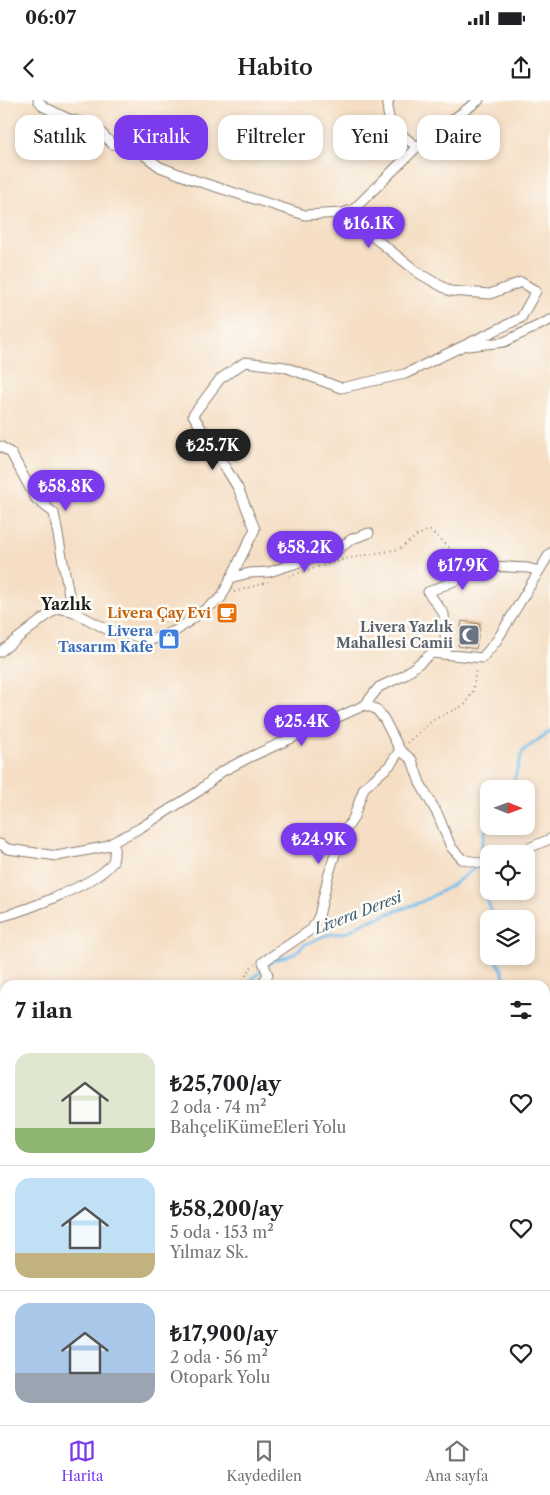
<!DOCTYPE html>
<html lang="tr">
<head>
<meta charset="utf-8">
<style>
  body { margin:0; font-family:"Libre Caslon Text",serif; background:#f6f6f6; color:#202124; height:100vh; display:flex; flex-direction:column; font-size:19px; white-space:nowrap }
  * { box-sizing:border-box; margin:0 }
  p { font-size:16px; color:#757577 }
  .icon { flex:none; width:28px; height:28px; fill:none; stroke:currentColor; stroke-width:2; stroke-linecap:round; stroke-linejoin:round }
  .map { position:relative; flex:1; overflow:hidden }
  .side { position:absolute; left:0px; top:880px; width:550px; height:445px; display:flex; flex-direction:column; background:#fff; border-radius:15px 15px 0 0; box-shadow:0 2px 8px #0003 }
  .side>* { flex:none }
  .guide { position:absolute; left:15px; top:15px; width:520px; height:45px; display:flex; gap:10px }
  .needle { width:32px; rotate:91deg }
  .tools { position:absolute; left:480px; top:680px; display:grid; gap:10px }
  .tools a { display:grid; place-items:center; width:55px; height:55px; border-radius:10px; background:#fff; box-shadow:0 2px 8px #0003; font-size:25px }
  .price { position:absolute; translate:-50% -42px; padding:0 11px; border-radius:18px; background:#7c3aed; color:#fff; font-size:16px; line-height:32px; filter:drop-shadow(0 1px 2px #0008) }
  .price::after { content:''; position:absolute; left:50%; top:30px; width:15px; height:11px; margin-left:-8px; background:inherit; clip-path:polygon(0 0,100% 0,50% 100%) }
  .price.current { background:#222; color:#fff }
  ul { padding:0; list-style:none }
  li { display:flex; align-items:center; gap:15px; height:125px; padding:0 15px }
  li+li { border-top:1px solid #e0e0e0 }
  li span { display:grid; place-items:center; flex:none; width:140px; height:100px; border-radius:15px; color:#555 }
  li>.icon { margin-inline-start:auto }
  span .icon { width:60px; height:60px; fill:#fffc; stroke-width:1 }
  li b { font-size:21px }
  h2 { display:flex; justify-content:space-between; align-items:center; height:60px; padding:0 15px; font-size:21px }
  .pill { padding:0 18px; border-radius:15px; background:#fff; box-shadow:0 2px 8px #0003; font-size:18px; line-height:45px }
  .pill.current { background:#7c3aed; color:#fff }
  .status { display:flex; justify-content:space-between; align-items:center; height:35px; padding:0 25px; background:#fff; direction:ltr }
  .status svg { height:14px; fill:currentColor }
  header { display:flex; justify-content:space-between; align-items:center; height:65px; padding:0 15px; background:#fff; font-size:22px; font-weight:600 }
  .menu { display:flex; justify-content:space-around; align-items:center; height:70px; border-top:1px solid #e0e0e0; background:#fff; font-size:14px; color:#757577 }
  .menu a { display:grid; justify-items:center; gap:2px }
  .menu .current { color:#7c3aed }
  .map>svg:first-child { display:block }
</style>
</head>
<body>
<div class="status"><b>06:07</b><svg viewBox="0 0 49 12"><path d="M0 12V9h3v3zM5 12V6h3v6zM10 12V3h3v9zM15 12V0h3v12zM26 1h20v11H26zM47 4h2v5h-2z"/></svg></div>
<header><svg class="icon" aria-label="back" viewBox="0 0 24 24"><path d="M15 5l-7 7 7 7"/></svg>Habito<svg class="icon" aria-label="share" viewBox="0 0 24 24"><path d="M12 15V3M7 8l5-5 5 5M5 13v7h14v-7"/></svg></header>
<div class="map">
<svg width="550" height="1325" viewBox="0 0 550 1325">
  <rect width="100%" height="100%" fill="#fdfcf7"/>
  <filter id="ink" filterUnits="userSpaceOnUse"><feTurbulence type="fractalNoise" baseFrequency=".02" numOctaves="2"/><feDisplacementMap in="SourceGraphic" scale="10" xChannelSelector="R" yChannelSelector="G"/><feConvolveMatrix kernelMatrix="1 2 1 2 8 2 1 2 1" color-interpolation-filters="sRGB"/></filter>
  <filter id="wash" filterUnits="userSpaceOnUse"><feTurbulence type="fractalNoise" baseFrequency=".0096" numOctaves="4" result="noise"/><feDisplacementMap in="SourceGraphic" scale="20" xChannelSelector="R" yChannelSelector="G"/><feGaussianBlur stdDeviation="1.12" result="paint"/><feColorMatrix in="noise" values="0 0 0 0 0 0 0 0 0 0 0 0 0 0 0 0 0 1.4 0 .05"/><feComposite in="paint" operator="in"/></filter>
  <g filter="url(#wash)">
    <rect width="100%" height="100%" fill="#f5dec4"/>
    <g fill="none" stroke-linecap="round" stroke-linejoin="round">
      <!-- stream -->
      <path stroke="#71bbea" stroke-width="3" d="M511 689 523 651 550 631
        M489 721C473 761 482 779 493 819
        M494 856 502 870 506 885
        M246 885 272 861 294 854 304 845 326 835 348 832 360 824 421 802 451 786 479 765
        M545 1003 550 1011
        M0 1269 5 1267"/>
    </g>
    <g id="blocks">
      <!-- building -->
      <path fill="#dfab76" d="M462 521 480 524 476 549 458 546Z"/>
    </g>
  </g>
  <g filter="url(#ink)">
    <use href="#blocks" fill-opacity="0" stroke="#887d70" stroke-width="1"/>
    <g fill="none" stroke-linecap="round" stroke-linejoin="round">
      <!-- street casing -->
      <g stroke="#887d70" stroke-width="11">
        <path id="street" d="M38 0 44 7 71 20 93 24 112 44 133 47 160 67 194 80 305 115 343 113
          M389 0C382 22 402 35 417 47
          M468 246 504 242 550 220
          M0 346 11 353 36 399 54 413 72 511
          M230 478 249 473 269 472 300 462 337 450 352 439 369 433
          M0 552 57 508 72 511 108 530 151 540 177 530 221 498 255 429 238 388 193 315 220 279 245 262 285 267 341 288 405 274 521 218 536 191 521 182 490 194 450 191 420 174 343 113 354 109 420 44 479 0
          M446 553 444 514 428 492 490 466 528 468 539 471
          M365 605 376 609 384 619 400 650 412 660 420 683 438 715 451 747 462 759 489 765
          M0 744 8 749 57 756 104 747 140 728 199 691 221 672 248 658 365 605 379 587 403 576 432 553 482 558 497 540 550 453
          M515 754 550 739
          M0 817C23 811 103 782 113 761 115 757 114 748 114 742
          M261 885 268 875 263 862 312 829 319 816 328 777 340 738 353 719 364 688 390 665 400 650
          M545 1084 550 1083
          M0 1106 5 1101
          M159 1325 169 1320"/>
      </g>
      <!-- path -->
      <path stroke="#887d70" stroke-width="2" stroke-dasharray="1 4" stroke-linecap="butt" d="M289 476 345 459 399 449 418 435 429 430C445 441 454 457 473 462
        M234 492 268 482
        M407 643 433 620 466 604 473 591 476 568
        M242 885 249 869 255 864"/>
      <!-- street -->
      <use href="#street" stroke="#fff" stroke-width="9"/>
    </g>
  </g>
  <!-- icons -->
  <defs>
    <g id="cafe-square" transform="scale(1.125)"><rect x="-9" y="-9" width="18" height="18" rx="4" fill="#e8710a" stroke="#fdfcf7"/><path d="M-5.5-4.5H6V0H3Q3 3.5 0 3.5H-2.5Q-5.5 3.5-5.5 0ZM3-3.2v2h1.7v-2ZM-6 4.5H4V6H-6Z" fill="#fff"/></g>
    <g id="mosque-square" transform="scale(1.125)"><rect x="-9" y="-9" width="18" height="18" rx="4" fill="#6b7280" stroke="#fdfcf7"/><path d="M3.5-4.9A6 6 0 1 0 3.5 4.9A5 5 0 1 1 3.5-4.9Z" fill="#fff"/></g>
    <g id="shop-square" transform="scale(1.125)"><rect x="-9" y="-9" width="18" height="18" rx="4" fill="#3f7fe0" stroke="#fdfcf7"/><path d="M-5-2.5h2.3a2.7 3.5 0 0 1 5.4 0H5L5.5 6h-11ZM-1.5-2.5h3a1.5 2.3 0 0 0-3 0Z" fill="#fff"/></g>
  </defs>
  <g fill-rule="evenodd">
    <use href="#cafe-square" x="227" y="513"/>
    <use href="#mosque-square" x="469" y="535"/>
    <use href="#shop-square" x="169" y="539"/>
  </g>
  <g text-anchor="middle" stroke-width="5" stroke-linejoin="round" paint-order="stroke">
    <!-- food labels -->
    <g font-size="14" font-weight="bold" fill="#c56008" stroke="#fdfcf7" text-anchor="end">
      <text x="211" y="518">Livera Çay Evi</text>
    </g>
    <!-- worship labels -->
    <g font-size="14" font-weight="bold" fill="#5b616d" stroke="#fdfcf7" text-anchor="end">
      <text x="453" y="532">Livera Yazlık<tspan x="453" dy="16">Mahallesi Camii</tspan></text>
    </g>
    <!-- shop labels -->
    <g font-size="14" font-weight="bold" fill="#366cbe" stroke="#fdfcf7" text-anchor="end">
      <text x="153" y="536">Livera<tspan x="153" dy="16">Tasarım Kafe</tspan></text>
    </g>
    <!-- water labels -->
    <g font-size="15" font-style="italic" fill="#3e5c6e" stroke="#fdfcf7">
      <text transform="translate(358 813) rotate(-21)" y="5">Livera Deresi</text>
    </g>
    <!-- quarter labels -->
    <g font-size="16" font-weight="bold" fill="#1c1c1c" stroke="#fdfcf7">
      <text x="66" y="510">Yazlık</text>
    </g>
  </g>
</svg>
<div class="tools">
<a><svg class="needle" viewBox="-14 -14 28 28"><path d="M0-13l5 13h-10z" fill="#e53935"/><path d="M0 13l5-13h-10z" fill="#757577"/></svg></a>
<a><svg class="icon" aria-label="locate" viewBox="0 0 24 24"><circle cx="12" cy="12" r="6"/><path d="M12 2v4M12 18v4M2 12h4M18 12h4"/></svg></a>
<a><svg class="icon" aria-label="layers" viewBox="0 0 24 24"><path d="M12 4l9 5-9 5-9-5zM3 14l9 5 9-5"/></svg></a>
</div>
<b class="price" style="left:369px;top:149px">₺16.1K</b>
<b class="price current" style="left:213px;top:371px">₺25.7K</b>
<b class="price" style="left:66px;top:412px">₺58.8K</b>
<b class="price" style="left:305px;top:473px">₺58.2K</b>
<b class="price" style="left:463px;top:491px">₺17.9K</b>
<b class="price" style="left:302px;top:647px">₺25.4K</b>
<b class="price" style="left:319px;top:765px">₺24.9K</b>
<div class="guide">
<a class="pill">Satılık</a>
<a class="pill current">Kiralık</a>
<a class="pill">Filtreler</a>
<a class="pill">Yeni</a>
<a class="pill">Daire</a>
</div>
<section class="side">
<h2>7 ilan<svg class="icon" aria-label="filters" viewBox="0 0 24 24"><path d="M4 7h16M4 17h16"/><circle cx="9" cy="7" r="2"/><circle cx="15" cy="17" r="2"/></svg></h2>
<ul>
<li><span style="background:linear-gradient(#dfe7d0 75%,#8fb573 0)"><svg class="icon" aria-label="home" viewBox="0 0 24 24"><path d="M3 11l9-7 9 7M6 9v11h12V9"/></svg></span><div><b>₺25,700/ay</b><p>2 oda · 74 m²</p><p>BahçeliKümeEleri Yolu</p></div><svg class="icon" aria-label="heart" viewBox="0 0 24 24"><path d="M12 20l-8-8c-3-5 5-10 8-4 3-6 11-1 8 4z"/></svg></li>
<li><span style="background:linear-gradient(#bfe0f5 75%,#c2b280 0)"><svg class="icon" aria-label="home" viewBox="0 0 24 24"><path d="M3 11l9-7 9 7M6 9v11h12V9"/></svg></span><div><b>₺58,200/ay</b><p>5 oda · 153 m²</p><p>Yılmaz Sk.</p></div><svg class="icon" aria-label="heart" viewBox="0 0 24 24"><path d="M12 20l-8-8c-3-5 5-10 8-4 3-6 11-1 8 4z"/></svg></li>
<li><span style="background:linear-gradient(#a9c7e8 70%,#9aa5b1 0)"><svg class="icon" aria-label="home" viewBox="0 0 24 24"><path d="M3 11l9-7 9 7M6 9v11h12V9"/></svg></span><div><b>₺17,900/ay</b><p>2 oda · 56 m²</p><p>Otopark Yolu</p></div><svg class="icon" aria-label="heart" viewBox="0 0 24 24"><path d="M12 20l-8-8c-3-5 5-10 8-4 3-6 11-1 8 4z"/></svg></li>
</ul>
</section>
</div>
<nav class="menu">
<a class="current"><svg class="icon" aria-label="map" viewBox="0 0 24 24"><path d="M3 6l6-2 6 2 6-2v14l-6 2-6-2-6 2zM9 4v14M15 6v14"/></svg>Harita</a>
<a><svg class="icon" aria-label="saved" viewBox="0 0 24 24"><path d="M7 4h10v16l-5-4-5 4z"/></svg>Kaydedilen</a>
<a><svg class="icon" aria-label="home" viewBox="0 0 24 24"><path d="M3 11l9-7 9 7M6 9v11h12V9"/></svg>Ana sayfa</a>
</nav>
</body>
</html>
